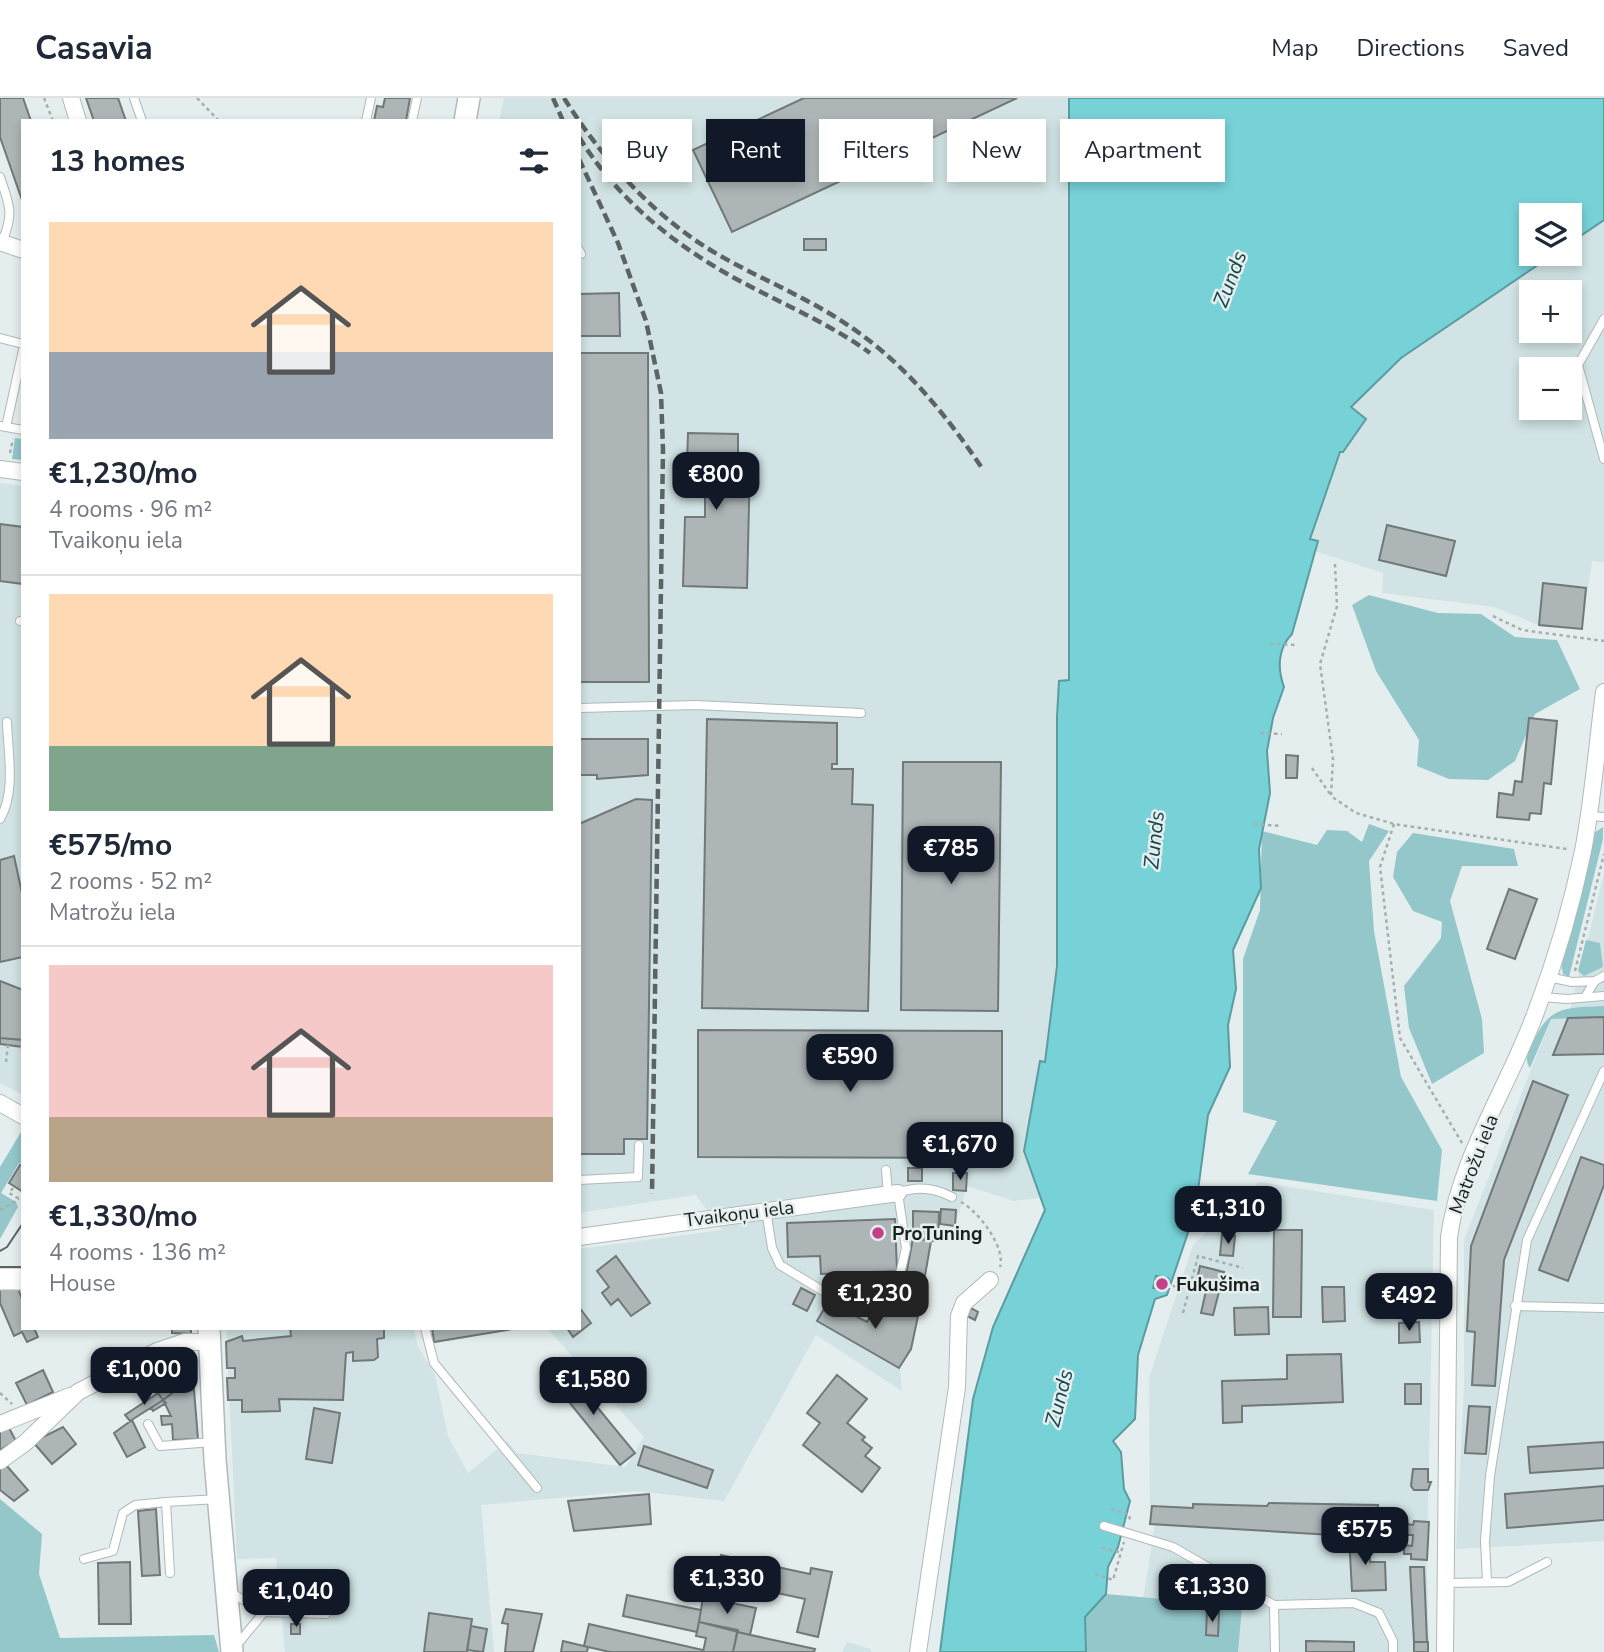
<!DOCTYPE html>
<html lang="en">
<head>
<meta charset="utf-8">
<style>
  body { margin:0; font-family:"Nunito Sans",sans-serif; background:#f2f2f3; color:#1f2937; height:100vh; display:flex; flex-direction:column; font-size:26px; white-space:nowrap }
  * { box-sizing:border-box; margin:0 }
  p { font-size:23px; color:#747a83 }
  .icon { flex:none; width:38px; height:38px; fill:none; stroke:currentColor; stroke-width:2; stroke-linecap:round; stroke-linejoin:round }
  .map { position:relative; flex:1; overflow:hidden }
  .details { position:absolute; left:21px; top:21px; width:560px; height:1211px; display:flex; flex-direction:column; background:#fff; border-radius:0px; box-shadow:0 4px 10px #0003 }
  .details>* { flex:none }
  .top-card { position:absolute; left:602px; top:21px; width:665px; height:63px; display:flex; gap:14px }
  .buttons { position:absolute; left:1519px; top:105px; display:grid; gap:14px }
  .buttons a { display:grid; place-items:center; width:63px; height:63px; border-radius:0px; background:#fff; box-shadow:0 4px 10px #0003; font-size:35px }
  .price { position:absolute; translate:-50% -60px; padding:0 16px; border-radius:14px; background:#111827; color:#fff; font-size:23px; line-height:46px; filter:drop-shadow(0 2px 4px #0008) }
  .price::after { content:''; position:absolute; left:50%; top:42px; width:21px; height:16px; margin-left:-10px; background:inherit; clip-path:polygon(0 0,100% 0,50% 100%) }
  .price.active { background:#222; color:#fff }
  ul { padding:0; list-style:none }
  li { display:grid; align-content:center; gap:14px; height:371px; padding:0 28px }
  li+li { border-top:2px solid #e0e1e3 }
  li span { display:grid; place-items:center; height:217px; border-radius:0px; color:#555 }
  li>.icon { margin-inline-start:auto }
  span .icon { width:126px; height:126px; fill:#fffc; stroke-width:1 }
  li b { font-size:30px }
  h2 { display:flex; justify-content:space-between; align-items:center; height:84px; padding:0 28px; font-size:30px }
  .chip { padding:0 24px; border-radius:0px; background:#fff; box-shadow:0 4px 10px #0003; font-size:24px; line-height:63px }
  .chip.active { background:#111827; color:#fff }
  header { display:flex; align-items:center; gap:42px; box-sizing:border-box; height:98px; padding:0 35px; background:#fff; border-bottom:2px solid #e0e1e3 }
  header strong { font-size:33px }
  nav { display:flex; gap:38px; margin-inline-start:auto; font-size:24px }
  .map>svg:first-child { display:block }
</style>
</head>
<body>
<header>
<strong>Casavia</strong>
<nav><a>Map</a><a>Directions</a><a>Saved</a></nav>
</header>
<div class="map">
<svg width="1604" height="1554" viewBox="0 0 1604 1554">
  <rect width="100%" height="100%" fill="#e5eeee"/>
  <!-- built -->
  <path fill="#d1e3e4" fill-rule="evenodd" d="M504 0H1069V583H1059L1057 620V868L1045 965 1040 964 1024 1053 1040 1100 1014 1103 967 1088 955 1128 940 1127 938 1143 931 1144 911 1251 900 1270 902 1293 816 1237 724 1403 636 1393 481 1407 494 1554H285L276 1460 237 1461 226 1230H414L417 1247 435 1277 448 1338 468 1375 507 1343 517 1355 626 1369 644 1339 547 1230H579V1151L722 1132 696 1097 579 1115V23H499Z
    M1604 122V464L1592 463 1582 531 1539 527 1494 509 1382 495 1383 475 1315 453 1318 443 1310 441 1340 353 1351 310 1401 260 1554 156H1570V145ZM1531 194H1570V233H1531ZM1531 271H1570V310H1531Z
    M0 385 23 388V997L0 985Z
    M1604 775V1443L1456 1451 1464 1286V1142L1551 921 1568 920Z
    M1259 1084 1434 1112 1427 1462 1429 1554H1238L1241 1508 1143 1501 1155 1427 1150 1426 1149 1280 1193 1147Z
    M847 1544 871 1551V1554H842Z"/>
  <!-- green -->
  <path fill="#94c7ca" d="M15 340 23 341V362L12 361Z
    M1369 497 1438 515 1481 516 1515 539 1557 542 1580 591 1535 616 1515 663 1488 682 1449 681 1417 668 1419 642 1376 573 1352 507Z
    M1369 726 1389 733 1369 763 1374 833 1401 979 1442 1052 1437 1103 1248 1076 1277 1023 1243 1014V861L1260 812 1262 733 1317 747 1327 732 1347 733 1362 744Z
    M1603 729V741L1569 879 1563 876 1561 865 1594 735Z
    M1413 735 1514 751 1518 768H1462L1450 803 1482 921 1484 955 1432 986 1409 930 1404 888 1441 840 1442 824 1413 813 1393 779 1397 754Z
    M1586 842 1600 845 1603 869 1584 878 1578 873Z
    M1604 908V919L1551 921 1530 970C1524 961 1528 954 1533 944 1550 907 1566 910 1604 908Z
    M21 1034 23 1066 19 1065 1 1095 16 1104 18 1109 0 1141V1069Z
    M0 1401 42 1436 39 1476 60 1540 214 1537 219 1554H0Z
    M1106 1496 1242 1508 1238 1554H1086L1085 1519Z"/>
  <!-- water -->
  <path fill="#76d2d7" stroke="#5b9ca0" stroke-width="2" d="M1069 0H1604V122L1570 145V117H1531V156H1554L1401 260 1351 309 1366 321 1343 354H1340L1310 441 1318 443 1292 536C1278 550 1277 570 1284 589L1273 620 1267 653 1270 695 1259 751 1261 790 1233 852 1236 891 1228 927 1230 969 1208 1017 1197 1100 1191 1106 1194 1117 1171 1185 1168 1180 1156 1178 1153 1190 1169 1191 1167 1197 1155 1201 1138 1257 1135 1321 1113 1343 1121 1354 1124 1391 1130 1403 1118 1449 1108 1469 1106 1496 1085 1519 1086 1554H940L973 1301 993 1229 1045 1112 1024 1053 1040 963 1045 964 1057 868V619L1059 583 1069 582Z"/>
  <!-- building -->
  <path fill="#adb5b6" stroke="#707878" stroke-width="2" d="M0 0H23L31 23H23V105L0 39Z
    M86 0H118L126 23H94Z
    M385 0H410L406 23H374L377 8 383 9Z
    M804 0H1017L732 134 693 52Z
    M666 37 673 48 668 51 661 40Z
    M804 141H826V152H804Z
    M619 195 620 238H579V196Z
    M579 255H648L649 584H579Z
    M688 335 738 336V365H750L747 490 683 488 685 419H705V395L678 394 679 365H687Z
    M0 426 23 429V486L0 483Z
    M1387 427 1455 443 1446 478 1379 462Z
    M1543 485 1586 490 1582 531 1539 527Z
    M1529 620 1557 623 1551 686 1544 685 1541 716 1530 715 1529 722 1497 719 1499 695 1513 697 1515 683 1522 684Z
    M707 621 837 625V666H832V671H853L852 706 873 707 868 913 702 910Z
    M579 641H648V677L597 681V677H579Z
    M1286 657 1298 658 1297 680H1286Z
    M903 664H1001L998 913 901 912Z
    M636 701 652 702 647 1041H624V1056H579V726Z
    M14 758 23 800V859L0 864V762Z
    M1509 791 1537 801 1515 861 1487 851Z
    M0 883 23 892V942L0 940Z
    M1604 919V956L1553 957 1568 920Z
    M698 932 1002 933V1060L698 1059Z
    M0 940 23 942V949L0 946Z
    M1533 983 1568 997 1504 1162 1495 1288 1472 1287 1475 1234 1467 1233 1471 1148Z
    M1581 1059 1604 1067V1087L1568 1183 1539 1172Z
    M20 1067 23 1068V1094L9 1085Z
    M908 1070H922V1083H908Z
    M953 1075H967L966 1093 953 1092Z
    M941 1111 956 1112 955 1128 940 1126Z
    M913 1113 939 1114 938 1143 913 1140Z
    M895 1121 897 1173 821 1176 820 1158 788 1159 787 1125Z
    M1274 1132H1302L1301 1219H1273Z
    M1222 1137 1235 1138 1233 1158 1220 1157Z
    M913 1140 931 1143 918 1218 899 1215Z
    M616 1158 650 1205 631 1218 618 1201 611 1207 602 1195 609 1189 597 1173Z
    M1200 1168 1224 1174 1213 1217 1201 1215 1208 1184 1197 1181Z
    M1322 1189H1344L1345 1223 1323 1224Z
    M801 1190 815 1197 807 1213 793 1206Z
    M0 1191H18L23 1203V1230H34L38 1239 27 1244 22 1234 14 1238 0 1205Z
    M828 1204 867 1224 879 1204 899 1215 918 1218 911 1251 899 1270 817 1223Z
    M579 1209 591 1225 573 1239 567 1230H579Z
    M1268 1209 1269 1236 1235 1237 1234 1210Z
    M971 1210 978 1214 975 1222 967 1218Z
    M1419 1224 1420 1244 1399 1245V1225Z
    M172 1230H191V1236L172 1235Z
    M290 1230H384V1240L377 1241 378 1259 374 1262 353 1263V1254L346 1255 343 1302 279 1301 280 1313 242 1314V1302H228L227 1280H235V1270H227L226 1244 242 1238 243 1243 291 1238Z
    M432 1230H519L434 1244Z
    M1341 1256 1343 1304 1242 1308V1324L1223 1325 1222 1283 1287 1281V1257Z
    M161 1263 165 1271 155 1275 151 1268Z
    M566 1271 635 1355 620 1367 552 1283Z
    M43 1272 53 1294 27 1307 16 1285Z
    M189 1274V1279L193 1276 194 1292 175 1293 163 1302 158 1295 163 1290 157 1281 167 1275Z
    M837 1277 867 1301 847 1325 865 1339 862 1342 872 1350 865 1358 880 1370 862 1394 803 1347 820 1325 807 1315Z
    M1405 1286H1421V1306H1405Z
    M194 1292 198 1341 173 1342 172 1326 162 1327 161 1318H171L163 1302 175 1293Z
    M158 1295 163 1302 130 1323 125 1317Z
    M163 1302 166 1305 153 1313 151 1310Z
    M1469 1308 1490 1309 1486 1356 1465 1355Z
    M314 1310 340 1315 332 1365 306 1361Z
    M132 1322 145 1349 127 1359 114 1335Z
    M8 1328 16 1343 0 1352V1333Z
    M63 1329 76 1346 52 1366 33 1344Z
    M1604 1344V1370L1530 1375 1528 1349Z
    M644 1348 713 1372 707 1390 638 1367Z
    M6 1367 28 1392 14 1403 0 1392V1371Z
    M1413 1371H1428V1384H1431L1428 1392H1414L1411 1388Z
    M1604 1388V1422L1507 1430 1505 1396Z
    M649 1396 651 1426 574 1433 568 1403Z
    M1269 1405 1378 1407 1377 1437 1349 1438 1150 1426 1152 1408 1193 1410V1406L1267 1408Z
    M156 1411 160 1477 142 1478 138 1413Z
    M1414 1423 1429 1424 1427 1462 1411 1461V1456H1404V1447L1412 1448 1413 1437H1405L1406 1426 1413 1427Z
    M1369 1437 1370 1464H1385L1386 1492 1352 1493 1349 1438Z
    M721 1457 810 1476 811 1470 832 1474 818 1539 797 1534 805 1501 716 1482Z
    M130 1464 131 1526H99L98 1465Z
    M1410 1469H1424L1427 1544H1414Z
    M627 1497 701 1512 697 1534 623 1518Z
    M703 1499 756 1510 750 1537 699 1524Z
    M506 1511 542 1516 533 1554H505L508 1526 502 1525Z
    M1207 1514 1219 1515 1218 1538 1206 1537Z
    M429 1515 472 1521 467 1554H424Z
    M699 1524 738 1532 733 1554H703L706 1540 696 1538Z
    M291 1526H300V1536H291Z
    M589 1526 703 1552V1554H610L588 1549 584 1548Z
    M471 1528 487 1531 483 1554 467 1552Z
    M737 1534 815 1551 814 1554H733Z
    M563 1543 588 1549 587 1554H561Z
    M1306 1543 1354 1544V1554H1306Z
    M1414 1544H1428V1554H1414Z"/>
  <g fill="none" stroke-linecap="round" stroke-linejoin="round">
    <!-- lane casing -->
    <g stroke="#b0b9b9" stroke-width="10">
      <path id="lane" d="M134 0 142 23
        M366 23 371 0
        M412 23 417 0
        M0 79C10 108 14 116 2 144
        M579 152 581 156
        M1604 221 1578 267 1604 361
        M0 240 23 246
        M0 328 23 332
        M6 329 23 252
        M20 523 23 524
        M579 610 696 607 861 615
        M1588 718 1604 719
        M0 721C16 694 8 655 7 624
        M1548 879 1572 884 1595 883
        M1542 899 1567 901 1604 898
        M1585 899 1595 883 1604 878
        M886 1072 888 1096
        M579 1082 638 1079 639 1047
        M766 1112 772 1150 780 1167 823 1193 869 1201 898 1185 906 1150 898 1095C916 1088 935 1090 952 1099
        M1515 1208 1604 1210
        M425 1230 434 1265 537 1390
        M148 1326 160 1348 213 1344
        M1104 1428 1173 1449 1274 1507
        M84 1461 113 1453 123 1415 135 1407 166 1404
        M170 1475 166 1404 218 1401
        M1487 1484 1485 1443 1490 1378 1527 1142 1604 973
        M1446 1485 1508 1484 1547 1464
        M230 1494 264 1514
        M236 1548 264 1514 326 1516
        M1275 1554 1274 1507 1354 1505 1379 1515 1393 1543V1554"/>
    </g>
    <!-- street casing -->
    <g stroke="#b0b9b9" stroke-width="18">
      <path id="street" d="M71 0 78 23
        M0 144 23 152
        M0 371 23 374
        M0 1005 23 1018
        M579 1139 898 1095
        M0 1326 70 1298
        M0 1363 25 1345 78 1294 157 1253 184 1244H209
        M918 1554 957 1289 959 1218 964 1205 990 1182
        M1445 1554 1449 1139C1460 1058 1510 987 1537 911 1556 861 1572 806 1583 753 1593 701 1597 647 1604 594"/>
    </g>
    <!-- secondary casing -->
    <g stroke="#b0b9b9" stroke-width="24">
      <path id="secondary" d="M465 23 469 0
        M0 1181H23
        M209 1230 215 1362 232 1554"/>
    </g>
    <!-- path -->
    <path stroke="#a7aeae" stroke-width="2.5" stroke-dasharray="3.5 3.5" stroke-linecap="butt" d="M44 0 53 23
      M197 0 219 23
      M10 355 13 341
      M1335 466 1337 508 1320 566 1333 661 1331 698 1356 715 1394 726 1567 751
      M1493 518 1522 532 1604 543
      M1270 546 1298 547
      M1260 635 1282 636
      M1312 670 1330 696
      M1254 726 1282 728
      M1394 726 1380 769 1400 940 1462 1045
      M1575 873 1604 756
      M20 949 23 950
      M6 964 8 947
      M13 1090 9 1095 23 1103
      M961 1104C978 1113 1006 1149 1000 1169
      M0 1112 19 1101
      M1166 1186 1189 1192
      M1183 1215 1198 1158 1243 1170
      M0 1295 12 1306
      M1111 1411 1130 1417 1129 1424
      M1102 1450 1119 1454
      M1095 1476 1113 1482 1124 1444"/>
    <!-- lane -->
    <use href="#lane" stroke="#fff" stroke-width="8"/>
    <!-- street -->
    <use href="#street" stroke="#fff" stroke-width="16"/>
    <!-- secondary -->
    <use href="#secondary" stroke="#fff" stroke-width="21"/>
    <!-- tram -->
    <path stroke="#5d6262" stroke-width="2" d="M0 1153 7 1149 23 1125
      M0 1169H23"/>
    <!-- rail -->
    <path stroke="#5d6262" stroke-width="4.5" stroke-dasharray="10 5" stroke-linecap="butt" d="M553 0 563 23
      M564 0C601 59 651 116 712 153 757 180 808 199 852 230 906 267 946 317 982 370
      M579 39C618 102 675 148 740 183 784 207 829 225 870 255
      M579 61 618 145 646 223 661 295 663 352 652 1096"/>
  </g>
  <!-- markers -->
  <g fill="#c34188" stroke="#e5eeee" stroke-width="2.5">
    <circle cx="878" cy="1135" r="7"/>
    <circle cx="1162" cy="1186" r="7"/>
  </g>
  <g text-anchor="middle" stroke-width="5" stroke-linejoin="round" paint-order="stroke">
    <!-- street labels -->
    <g font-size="19" fill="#1b1e1e" stroke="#e5eeee">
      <text transform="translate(1473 1066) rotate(-69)" y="7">Matrožu iela</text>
      <text transform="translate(739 1115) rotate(-7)" y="7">Tvaikoņu iela</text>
    </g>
    <!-- poi labels -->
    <g font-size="19" font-weight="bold" fill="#1b1e1e" stroke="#e5eeee" text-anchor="start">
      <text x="892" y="1142">ProTuning</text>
      <text x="1176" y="1193">Fukušima</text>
    </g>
    <!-- water labels -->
    <g font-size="21" font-style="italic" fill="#194447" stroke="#e5eeee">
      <text transform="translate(1230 181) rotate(-69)" y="7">Zunds</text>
      <text transform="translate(1154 742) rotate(-84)" y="7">Zunds</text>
      <text transform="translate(1059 1300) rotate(-76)" y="7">Zunds</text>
    </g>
  </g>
</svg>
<div class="buttons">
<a><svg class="icon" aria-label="layers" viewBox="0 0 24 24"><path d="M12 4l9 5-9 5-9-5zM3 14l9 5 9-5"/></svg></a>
<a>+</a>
<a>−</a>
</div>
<b class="price" style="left:716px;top:414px">€800</b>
<b class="price" style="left:951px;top:788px">€785</b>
<b class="price" style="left:850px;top:996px">€590</b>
<b class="price" style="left:960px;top:1084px">€1,670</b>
<b class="price" style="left:1228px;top:1148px">€1,310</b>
<b class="price active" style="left:875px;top:1233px">€1,230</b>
<b class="price" style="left:1409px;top:1235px">€492</b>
<b class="price" style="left:144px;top:1309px">€1,000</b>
<b class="price" style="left:593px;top:1319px">€1,580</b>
<b class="price" style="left:1365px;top:1469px">€575</b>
<b class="price" style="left:727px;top:1518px">€1,330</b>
<b class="price" style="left:1212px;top:1526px">€1,330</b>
<b class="price" style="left:296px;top:1531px">€1,040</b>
<div class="top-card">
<a class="chip">Buy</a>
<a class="chip active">Rent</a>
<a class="chip">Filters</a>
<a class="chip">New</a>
<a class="chip">Apartment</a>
</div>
<section class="details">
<h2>13 homes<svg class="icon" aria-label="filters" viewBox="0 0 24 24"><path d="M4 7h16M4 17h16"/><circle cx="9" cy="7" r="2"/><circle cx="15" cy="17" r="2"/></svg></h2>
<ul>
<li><span style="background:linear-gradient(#ffd9b3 60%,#9aa5b1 0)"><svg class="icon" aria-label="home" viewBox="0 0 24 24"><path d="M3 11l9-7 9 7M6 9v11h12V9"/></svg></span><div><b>€1,230/mo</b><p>4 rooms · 96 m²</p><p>Tvaikoņu iela</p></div></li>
<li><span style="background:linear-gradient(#ffd9b3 70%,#7fa58c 0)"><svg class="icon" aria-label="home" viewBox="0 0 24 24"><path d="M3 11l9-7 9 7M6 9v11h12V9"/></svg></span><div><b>€575/mo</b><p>2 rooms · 52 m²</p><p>Matrožu iela</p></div></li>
<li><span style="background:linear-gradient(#f6c9c9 70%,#b9a48a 0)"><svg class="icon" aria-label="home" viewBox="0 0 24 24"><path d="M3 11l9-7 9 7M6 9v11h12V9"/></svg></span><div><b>€1,330/mo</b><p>4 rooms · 136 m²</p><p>House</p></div></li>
</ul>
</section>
</div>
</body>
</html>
